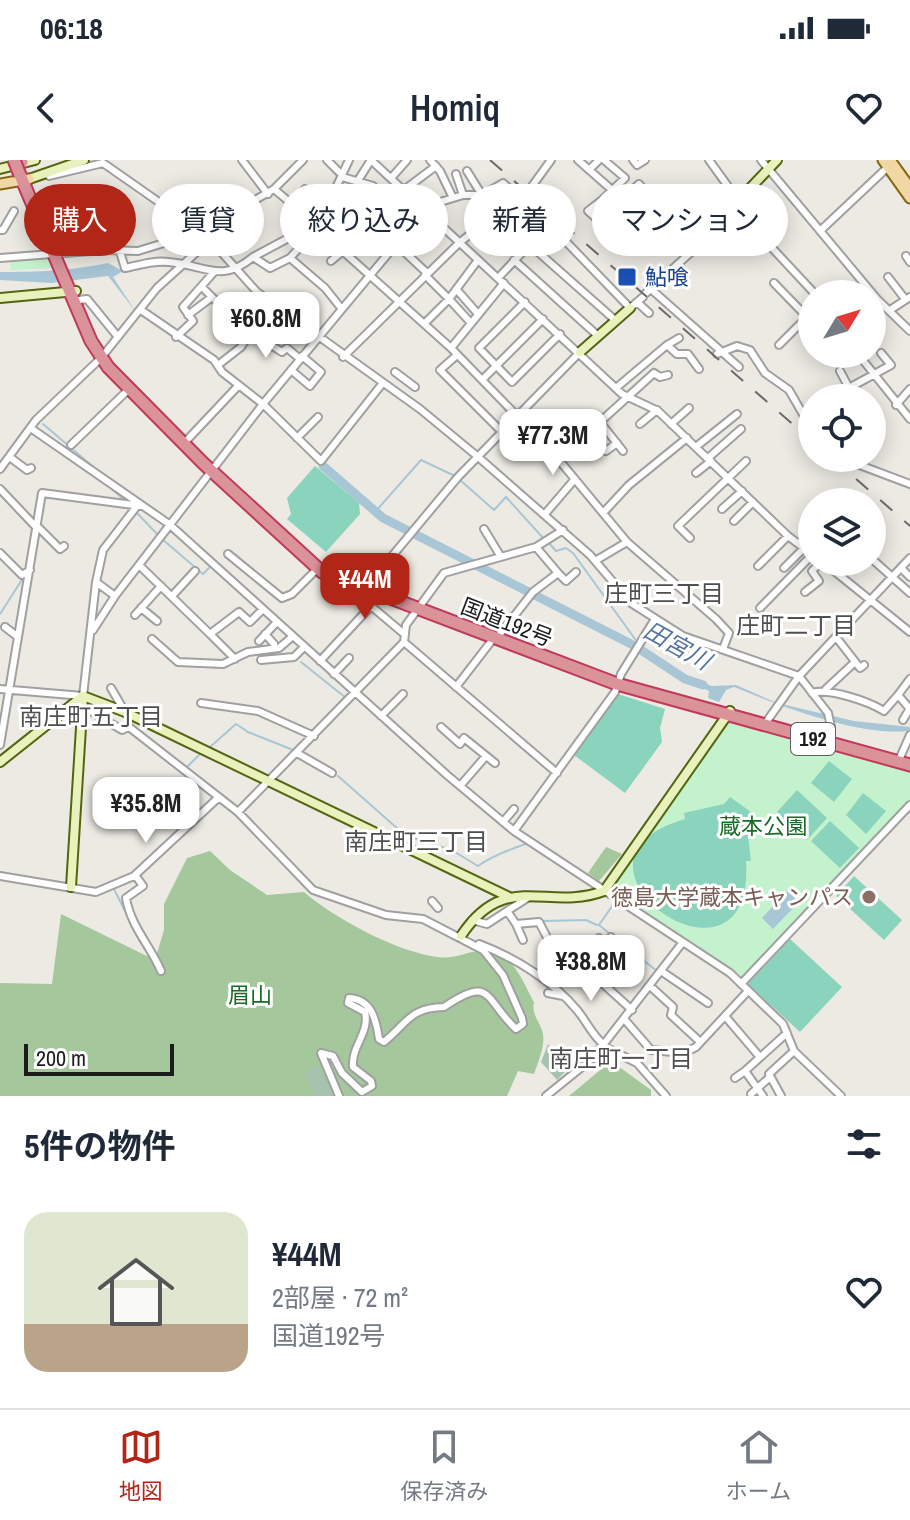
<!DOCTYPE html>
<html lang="ja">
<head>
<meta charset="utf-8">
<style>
  body { margin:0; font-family:"Archivo Narrow","Noto Sans JP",sans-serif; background:#f2f2f3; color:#1f2937; height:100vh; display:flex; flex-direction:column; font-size:30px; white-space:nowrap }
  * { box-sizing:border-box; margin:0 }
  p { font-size:26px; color:#747a83 }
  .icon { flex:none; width:44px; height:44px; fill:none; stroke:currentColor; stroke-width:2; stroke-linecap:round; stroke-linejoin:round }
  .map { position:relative; height:936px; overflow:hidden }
  .details { display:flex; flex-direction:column; background:#fff; flex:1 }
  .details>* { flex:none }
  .top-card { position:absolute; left:24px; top:24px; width:862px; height:72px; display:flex; gap:16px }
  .needle { width:52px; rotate:52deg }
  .buttons { position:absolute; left:798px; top:120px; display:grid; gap:16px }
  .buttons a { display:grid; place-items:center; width:88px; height:88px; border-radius:50%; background:#fff; box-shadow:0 4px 20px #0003; font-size:40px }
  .scale { position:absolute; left:24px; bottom:20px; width:150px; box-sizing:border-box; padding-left:8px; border:4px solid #1c1c1c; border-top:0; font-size:22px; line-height:28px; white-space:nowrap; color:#1c1c1c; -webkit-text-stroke:6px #fff; paint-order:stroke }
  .price { position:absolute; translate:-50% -68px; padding:0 18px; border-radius:16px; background:#fff; color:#222; font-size:26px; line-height:52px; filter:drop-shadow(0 2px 4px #0008) }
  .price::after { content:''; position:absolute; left:50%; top:48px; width:24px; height:18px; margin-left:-12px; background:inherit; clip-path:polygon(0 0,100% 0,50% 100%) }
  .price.current { background:#b12617; color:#fff }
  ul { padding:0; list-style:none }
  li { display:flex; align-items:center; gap:24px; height:200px; padding:0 24px }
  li+li { border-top:2px solid #e0e1e3 }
  li span { display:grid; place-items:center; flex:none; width:224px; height:160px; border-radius:24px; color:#555 }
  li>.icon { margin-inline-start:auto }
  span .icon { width:96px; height:96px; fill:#fffc; stroke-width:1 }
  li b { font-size:34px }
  h2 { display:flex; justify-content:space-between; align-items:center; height:96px; padding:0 24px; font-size:34px }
  .tag { padding:0 28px; border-radius:36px; background:#fff; box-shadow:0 4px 20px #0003; font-size:28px; line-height:72px }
  .tag.current { background:#b12617; color:#fff }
  .status { display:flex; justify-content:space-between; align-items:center; height:56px; padding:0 40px; background:#fff; direction:ltr }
  .status svg { height:22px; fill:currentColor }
  header { display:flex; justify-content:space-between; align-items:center; height:104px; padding:0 24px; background:#fff; font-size:36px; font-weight:600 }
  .tabs { display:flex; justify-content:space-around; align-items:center; height:112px; border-top:2px solid #e0e1e3; background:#fff; font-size:22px; color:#747a83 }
  .tabs a { display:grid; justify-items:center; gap:4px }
  .tabs .current { color:#b12617 }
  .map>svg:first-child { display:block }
</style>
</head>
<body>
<div class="status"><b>06:18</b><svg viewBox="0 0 49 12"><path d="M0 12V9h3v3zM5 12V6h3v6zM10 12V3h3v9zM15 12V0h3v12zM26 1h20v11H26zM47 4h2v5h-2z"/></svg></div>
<header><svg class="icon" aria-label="back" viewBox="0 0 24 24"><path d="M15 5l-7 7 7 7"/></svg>Homiq<svg class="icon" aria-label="heart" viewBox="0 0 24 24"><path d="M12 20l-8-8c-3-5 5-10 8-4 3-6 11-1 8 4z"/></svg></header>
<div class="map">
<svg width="910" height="936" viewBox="0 0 910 936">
  <rect width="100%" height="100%" fill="#eceae3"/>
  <!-- forest -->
  <path fill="#a5c79c" d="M606 687 622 694 599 721 588 713Z
    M210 691 230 710 267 735 304 732C334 758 397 792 437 797 466 801 476 779 508 801 519 809 527 830 534 842 531 856 541 862 543 874 545 887 538 902 534 914L518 911 507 936H0V823L52 824 61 754 155 800 164 770V744L187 698Z
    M611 901 651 930V936H569Z"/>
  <!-- cemetery -->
  <path fill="#a7c2ae" d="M548 884 569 908 557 920 541 902Z
    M317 906 335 936H315L304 914Z"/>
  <!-- park -->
  <path fill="#c4f2cc" d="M50 99 52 108 10 110 11 100Z
    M728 562 910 612V642L741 820 609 731Z"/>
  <!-- pitch -->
  <path fill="#8ad3bd" d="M315 306 359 343 360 354 326 392 287 359 291 354 287 338Z
    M618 534 665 549 660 568 662 582 625 633 574 595Z
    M829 601 852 619 834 642 811 623Z
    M797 630 827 658 807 680 777 652Z
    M863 633 886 651 866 674 846 655Z
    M730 637 751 652 746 659 751 701H746C756 854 536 702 685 659L684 653 724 644Z
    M830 661 859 688 840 708 811 681Z
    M854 716 902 760 884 780 836 736Z
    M790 779 842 827 800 872 748 824Z"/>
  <!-- water -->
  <path fill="#a8c6d5" d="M108 103 123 111 113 117 136 152 108 116 51 123 0 120V112C40 112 68 111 108 103Z
    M694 519 712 526 736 525 777 543 854 561 910 567V571C858 576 783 547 734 527L726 530 719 542 708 538 709 531 692 523Z
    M787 731 799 742 773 769 762 758Z"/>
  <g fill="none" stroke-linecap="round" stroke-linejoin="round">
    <!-- stream -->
    <path stroke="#a8c6d5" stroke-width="2" d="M43 264 97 310
      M460 320 494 350 506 337 544 379
      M111 328 124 340
      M375 352 421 300 455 316
      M137 353 157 374
      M39 373 53 386
      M162 379 203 414 211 406
      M549 383 556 391 566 388 573 393 635 479
      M0 454 23 418
      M301 502 346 538
      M210 587 236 564 248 572 293 590
      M186 608 199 595
      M338 616 398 669 422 682 450 689 478 706C494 695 510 689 529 683
      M113 727 128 757
      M544 761 586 760 597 765
      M131 763 146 788
      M610 774 599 765 615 742
      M615 778 657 811
      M557 923 599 884"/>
    <!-- river -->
    <path stroke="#a8c6d5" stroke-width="9" d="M323 306 383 358 635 486 685 519 703 525"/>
    <!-- street casing -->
    <g stroke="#a0a0a0" stroke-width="10">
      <path id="street" d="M242 0 268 34
        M303 0 274 29 318 66
        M327 0 342 15
        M349 0 317 68 451 188 554 294 627 382 716 459 729 473 723 489
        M371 0 622 234 658 251 788 376 812 394
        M430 0 440 11 453 38
        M578 0 612 30 642 64 631 75 601 41 625 18 604 0
        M633 0 637 5 645 0
        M709 0 774 90 815 134
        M761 0 877 139 910 171
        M589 10 599 0
        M467 11 482 35
        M456 14 463 35
        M49 16 103 3 206 75 257 132 420 249 477 296 590 395 631 443 683 476 799 516 828 553 831 567 829 583
        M342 17 373 26 413 65
        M392 17 407 0
        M357 22 371 0
        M305 29 325 50
        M404 30 436 6
        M522 40 551 0
        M601 41 588 51 606 67
        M661 43 682 58 701 81
        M620 62 640 42 651 55 660 47 639 24 622 40
        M0 70H3L14 51
        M820 71 890 5
        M374 78 387 94
        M55 80 69 58
        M396 84 427 113
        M529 84 615 160
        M341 87 357 73
        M120 92 125 108C139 105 154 100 169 102 205 105 221 124 253 97L270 108 290 98 317 68
        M906 96 910 102
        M253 97 298 73 311 60
        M0 98 104 90 138 91 200 72 274 29
        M290 98 325 128 341 148
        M514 100 597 175
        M331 101 344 90
        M425 115 449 139 478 100
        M888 117 905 139
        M498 118 549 64
        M774 123 807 157
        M202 127 241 166 282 192 287 188 300 199
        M457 130 478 154
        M652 130 739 207
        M646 133 732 55 737 42
        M79 140 87 139 118 177
        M525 142 479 188 512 222 560 174
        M637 142 649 153
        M141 150 214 200 222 212 263 244 321 301 382 224
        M890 150 910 137
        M188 155 212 137
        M425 163 449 139 470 162
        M256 176 279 148
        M176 177 193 161 183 147 214 112
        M667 185 679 178
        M779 185 812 152
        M451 188 504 123
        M717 194 737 186 750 190 765 213 789 230 812 270
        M858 194 910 259
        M457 195 440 210 501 271
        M343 197 459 83 518 37
        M218 205 241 187 250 173
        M291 210 310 226 321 212 302 196
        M840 211 849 228 891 205 881 193
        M395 212 415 227
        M483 219 543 159
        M616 228 667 185 677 194H688L699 209
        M896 245 910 229
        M600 262 591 273 606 291 617 283
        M640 264 657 250
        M671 264 689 248
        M32 269 169 364 447 615 514 671
        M297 278 318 257
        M188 279 238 226
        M71 285 129 229
        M697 286 737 254
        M623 291 600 262 654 213 660 217 668 215
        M11 298 27 310 31 308
        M708 298 741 269
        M841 298 910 324
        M0 309 36 260 101 198 157 128 210 80
        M696 313 711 301
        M0 329 36 367
        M722 349 742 331
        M603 353 629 325 687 278
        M545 354 574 320
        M734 361 753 342
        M36 365 60 389 64 386
        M484 369 501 397
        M690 378 678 366 746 301
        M0 393 22 415 30 410
        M228 394 282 438 292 434 317 409
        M872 399 910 433
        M595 401 627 382
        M823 402 910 472
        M139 405 210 474
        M758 406 788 376
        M784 408 804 388
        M901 408 910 417
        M558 413 566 421 576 412
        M368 425 458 317 580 192
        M359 429 371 446 403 473
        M805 432 819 421 812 411 821 402
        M115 436 96 422 103 390 137 346
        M172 436 195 411
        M141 448 157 461
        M760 448 812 395
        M135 455 161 426
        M655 459 621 514 615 532 514 671 730 813 783 864 794 891 841 936
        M5 467 18 477
        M93 470 115 436 263 244 402 77 437 43 463 35H482L503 23 549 64 630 148 643 137
        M265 474 274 484
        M500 474 533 432 558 413 536 387
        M836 477 860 508 864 505
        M152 479 178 502 223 504 248 492 279 488 293 476
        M259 481 277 462
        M404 482 557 613
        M235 499 210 474 239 452 250 462 263 449
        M261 500 294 497 304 487
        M320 501 371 446
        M334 514 349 498
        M910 519 898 535 910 549
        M456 527 493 479
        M111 528 125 552
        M0 529 83 536 96 422
        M826 529 855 502
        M812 533C829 528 868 541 884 551L898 535
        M201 543 258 551 314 576
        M82 546 122 570 129 567 238 652 313 730 386 755 423 759 483 790 503 815 522 858 523 864 516 869C484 839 492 814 444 847 410 848 409 861 384 882L379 879C376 860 372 839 349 838L348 843 365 852C370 873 351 886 353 907L371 921 372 926 362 932 342 913 333 896 321 893 339 936
        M381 556 403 534
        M903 560 910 548
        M767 561 799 516 910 398
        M441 567 460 584 464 578 495 603
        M0 585 42 333 141 346
        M297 593 332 613
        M898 602 910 575
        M460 626 486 596
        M238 652 404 482 406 465 444 413 536 387 563 370
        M503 662 514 649
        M135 715 143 726 126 738C131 767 150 785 161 811
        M0 716 96 732 134 716 219 637
        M529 737 507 751 516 764 539 762 564 810
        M432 741 438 748
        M472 760 487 764 507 751
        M516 764 523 780
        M479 784C514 797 554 822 577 850 587 862 592 875 604 885
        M580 803 599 778
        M587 810 611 777
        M661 811 708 843
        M741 824 910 645
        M553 826 573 802 580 803 632 850
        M650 826 673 847 671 855 697 879
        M548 833 563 836
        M725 856 759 896
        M625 860 651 890 684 893 696 887 748 831
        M603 886 637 903 666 936
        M735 918 745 911
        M751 934 770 917
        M546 936 593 898 683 782
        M763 936 745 911 787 873
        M781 936 769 914 794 891"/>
    </g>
    <!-- secondary casing -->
    <g stroke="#546511" stroke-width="12">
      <path id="secondary" d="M0 9 35 0
        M29 19 84 0
        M737 42 777 0
        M0 138 76 131
        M580 192 630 148
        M0 602 83 536
        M71 727 83 536 125 552 509 737
        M461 776C505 709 547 752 604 731L730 551"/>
    </g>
    <!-- primary casing -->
    <g stroke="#836811" stroke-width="13">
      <path id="primary" d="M883 0 910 38
        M890 0 910 28
        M0 24 29 19"/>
    </g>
    <!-- highway casing -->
    <g stroke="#c2385a" stroke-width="15">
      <path id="highway" d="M21 0 22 2
        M20 15 91 181 108 207 203 303 322 412 617 524 910 605"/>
    </g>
    <!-- street -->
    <use href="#street" stroke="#fff" stroke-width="6"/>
    <!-- secondary -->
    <use href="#secondary" stroke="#e9f1bc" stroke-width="8"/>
    <!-- primary -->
    <use href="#primary" stroke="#f0d7a4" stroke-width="9"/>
    <!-- highway -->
    <use href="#highway" stroke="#db939a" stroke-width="11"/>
    <!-- rail -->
    <path stroke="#6a6a6a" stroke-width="2" stroke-dasharray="16 16" stroke-linecap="butt" d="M490 0 812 281
      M832 298 910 366"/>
    <!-- highway-bridge casing -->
    <g stroke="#c2385a" stroke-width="15" stroke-linecap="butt">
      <path id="highway-bridge" d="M14 0 20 15"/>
    </g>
    <!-- highway-bridge -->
    <use href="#highway-bridge" stroke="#db939a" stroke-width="11"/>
  </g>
  <!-- markers -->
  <rect fill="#1a4fb4" stroke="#fff" stroke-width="3" x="617" y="107" width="20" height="20" rx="4"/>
  <circle fill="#8d6e63" stroke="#fff" stroke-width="3" cx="869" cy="737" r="8"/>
  <g text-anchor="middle" stroke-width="6" stroke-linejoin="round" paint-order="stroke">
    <!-- shield labels -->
    <rect fill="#fff" stroke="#606060" stroke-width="2" x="791" y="563" width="44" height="32" rx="6"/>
    <g font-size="20" font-weight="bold" fill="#1c1c1c">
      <text x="813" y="586">192</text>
    </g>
    <!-- transit labels -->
    <g font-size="22" fill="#164399" stroke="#fff" text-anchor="start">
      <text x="645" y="125">鮎喰</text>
    </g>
    <!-- street labels -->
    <g font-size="22" fill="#1c1c1c" stroke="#fff">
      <text transform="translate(507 462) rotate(21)" y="8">国道192号</text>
    </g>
    <!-- park labels -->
    <g font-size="22" fill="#186c27" stroke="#fff">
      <text x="763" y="674">蔵本公園</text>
      <text x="250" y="843">眉山</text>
    </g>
    <!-- education labels -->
    <g font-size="22" fill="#785e54" stroke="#fff" text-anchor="end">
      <text x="853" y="745">徳島大学蔵本キャンパス</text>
    </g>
    <!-- neighbourhood labels -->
    <g font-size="24" fill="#4f4f4f" stroke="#fff">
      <text x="664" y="442">庄町三丁目</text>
      <text x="796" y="474">庄町二丁目</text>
      <text x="91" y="565">南庄町五丁目</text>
      <text x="416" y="690">南庄町三丁目</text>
      <text x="621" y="907">南庄町一丁目</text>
    </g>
    <!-- water labels -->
    <g font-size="24" font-style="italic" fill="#5473a0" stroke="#fff">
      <text transform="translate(677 486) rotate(29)" y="8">田宮川</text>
    </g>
  </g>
</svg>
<div class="buttons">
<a><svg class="needle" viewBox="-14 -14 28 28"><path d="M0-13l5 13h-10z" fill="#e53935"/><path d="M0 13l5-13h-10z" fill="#747a83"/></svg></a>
<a><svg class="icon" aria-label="locate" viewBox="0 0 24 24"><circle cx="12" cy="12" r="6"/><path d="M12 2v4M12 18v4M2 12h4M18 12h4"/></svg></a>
<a><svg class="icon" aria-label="layers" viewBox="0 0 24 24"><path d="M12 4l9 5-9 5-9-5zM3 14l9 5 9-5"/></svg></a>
</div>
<div class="scale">200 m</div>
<b class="price" style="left:266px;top:200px">¥60.8M</b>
<b class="price" style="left:553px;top:317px">¥77.3M</b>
<b class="price current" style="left:365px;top:461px">¥44M</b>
<b class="price" style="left:146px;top:685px">¥35.8M</b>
<b class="price" style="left:591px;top:843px">¥38.8M</b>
<div class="top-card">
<a class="tag current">購入</a>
<a class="tag">賃貸</a>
<a class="tag">絞り込み</a>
<a class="tag">新着</a>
<a class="tag">マンション</a>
</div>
</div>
<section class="details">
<h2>5件の物件<svg class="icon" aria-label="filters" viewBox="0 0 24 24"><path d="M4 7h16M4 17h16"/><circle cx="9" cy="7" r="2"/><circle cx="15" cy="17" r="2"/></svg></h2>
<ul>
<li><span style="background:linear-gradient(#dfe7d0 70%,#b9a48a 0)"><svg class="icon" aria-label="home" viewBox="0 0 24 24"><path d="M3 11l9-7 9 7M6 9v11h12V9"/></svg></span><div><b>¥44M</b><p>2部屋 · 72 m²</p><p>国道192号</p></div><svg class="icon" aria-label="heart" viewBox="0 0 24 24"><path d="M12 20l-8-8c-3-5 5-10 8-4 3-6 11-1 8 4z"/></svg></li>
</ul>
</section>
<nav class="tabs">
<a class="current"><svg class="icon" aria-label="map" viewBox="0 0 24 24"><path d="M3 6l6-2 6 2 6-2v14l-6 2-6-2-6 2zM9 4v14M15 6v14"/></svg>地図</a>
<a><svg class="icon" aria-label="saved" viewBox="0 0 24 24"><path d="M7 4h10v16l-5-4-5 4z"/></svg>保存済み</a>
<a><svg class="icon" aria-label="home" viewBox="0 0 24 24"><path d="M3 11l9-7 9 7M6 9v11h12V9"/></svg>ホーム</a>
</nav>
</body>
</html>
